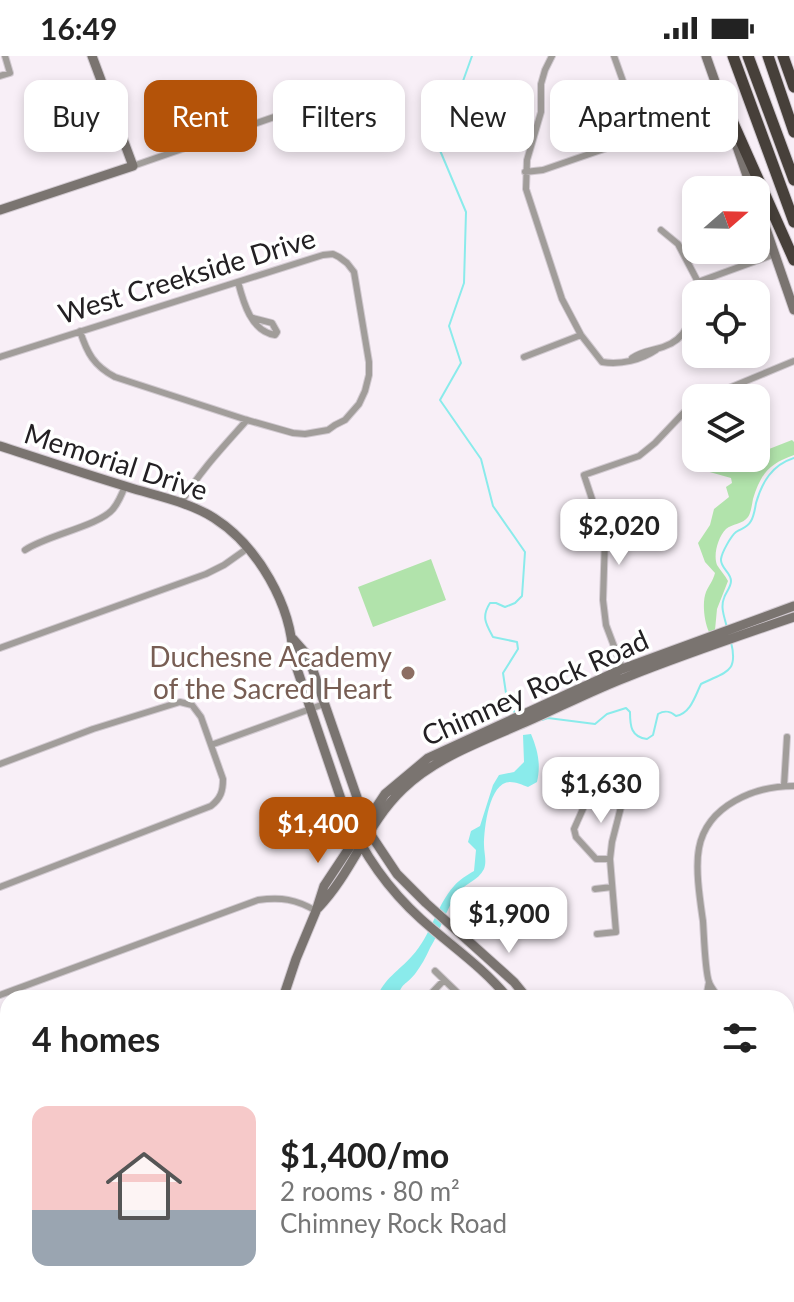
<!DOCTYPE html>
<html lang="en">
<head>
<meta charset="utf-8">
<style>
  body { margin:0; font-family:Lato,sans-serif; background:#f2f2f2; color:#222; height:100vh; display:flex; flex-direction:column; font-size:30px; white-space:nowrap }
  * { box-sizing:border-box; margin:0 }
  p { font-size:26px; color:#767676 }
  .icon { flex:none; width:44px; height:44px; fill:none; stroke:currentColor; stroke-width:2; stroke-linecap:round; stroke-linejoin:round }
  .map { position:relative; flex:1; overflow:hidden }
  .panel { position:absolute; left:0px; top:934px; width:794px; height:312px; display:flex; flex-direction:column; background:#fff; border-radius:24px 24px 0 0; box-shadow:0 4px 12px #0003 }
  .panel>* { flex:none }
  .banner { position:absolute; left:24px; top:24px; width:746px; height:72px; display:flex; gap:16px }
  .needle { width:52px; rotate:70deg }
  .tools { position:absolute; left:682px; top:120px; display:grid; gap:16px }
  .tools a { display:grid; place-items:center; width:88px; height:88px; border-radius:16px; background:#fff; box-shadow:0 4px 12px #0003; font-size:40px }
  .price { position:absolute; translate:-50% -68px; padding:0 18px; border-radius:16px; background:#fff; color:#222; font-size:26px; line-height:52px; filter:drop-shadow(0 2px 4px #0008) }
  .price::after { content:''; position:absolute; left:50%; top:48px; width:24px; height:18px; margin-left:-12px; background:inherit; clip-path:polygon(0 0,100% 0,50% 100%) }
  .price.selected { background:#b45309; color:#fff }
  ul { padding:0; list-style:none }
  li { display:flex; align-items:center; gap:24px; height:200px; padding:0 32px }
  li+li { border-top:2px solid #e0e0e0 }
  li span { display:grid; place-items:center; flex:none; width:224px; height:160px; border-radius:16px; color:#555 }
  li>.icon { margin-inline-start:auto }
  span .icon { width:96px; height:96px; fill:#fffc; stroke-width:1 }
  li b { font-size:34px }
  h2 { display:flex; justify-content:space-between; align-items:center; height:96px; padding:0 32px; font-size:34px }
  .chip { padding:0 28px; border-radius:16px; background:#fff; box-shadow:0 4px 12px #0003; font-size:28px; line-height:72px }
  .chip.selected { background:#b45309; color:#fff }
  .status { display:flex; justify-content:space-between; align-items:center; height:56px; padding:0 40px; background:#fff; direction:ltr }
  .status svg { height:22px; fill:currentColor }
  .map>svg:first-child { display:block }
</style>
</head>
<body>
<div class="status"><b>16:49</b><svg viewBox="0 0 49 12"><path d="M0 12V9h3v3zM5 12V6h3v6zM10 12V3h3v9zM15 12V0h3v12zM26 1h20v11H26zM47 4h2v5h-2z"/></svg></div>
<div class="map">
<svg width="794" height="1246" viewBox="0 0 794 1246">
  <rect width="100%" height="100%" fill="#f8eff7"/>
  <!-- green -->
  <path fill="#b1e3ab" d="M792 384 794 386V399C769 408 761 417 753 443 752 448 751 457 748 461 743 468 732 468 726 473 718 481 713 499 717 509 720 514 725 519 728 525L717 553 715 574 709 576C704 565 702 546 706 536 709 529 713 525 715 517L705 506 698 487 710 469 714 453 729 441 726 431 732 427 731 422 706 415 724 408 729 410 732 414 748 409 746 402H756V398Z
    M431 503 446 544 373 571 358 531Z"/>
  <!-- water -->
  <path fill="#8aebeb" d="M531 678C538 695 541 708 537 726L528 731C523 729 516 726 510 726 489 726 484 773 484 789 484 797 487 805 484 813 478 825 465 827 458 837 445 854 441 874 430 892 426 901 421 910 415 918 405 930 403 925 397 942H377C383 923 400 914 412 900 431 880 436 850 454 830 459 824 467 819 474 815L476 794 468 786 471 775 480 770 493 729 499 719 514 716 524 706 523 679Z"/>
  <g fill="none" stroke-linecap="round" stroke-linejoin="round">
    <!-- stream -->
    <path stroke="#8aebeb" stroke-width="2" d="M472 0 439 92 466 156 464 227 449 270 461 307 440 344 481 403 493 450 525 496 522 540 515 547 505 551 496 547H490C481 561 486 568 493 581L517 586 518 593 503 617 507 644 515 657
      M727 572C725 562 720 552 724 542 726 536 731 531 731 525 731 516 720 512 721 503 722 496 731 480 736 476 742 472 747 472 751 465 754 460 755 453 756 447 762 426 772 409 794 402
      M542 664 548 662 595 668 607 658 626 652 630 656C630 670 631 681 647 683L653 679 658 658C665 654 670 655 676 660 691 657 695 640 701 628 724 616 739 618 731 586"/>
    <!-- street casing -->
    <g stroke="#d2cad1" stroke-width="8">
      <path id="street" d="M552 0 545 14 541 28V56L527 104 526 133 562 243 581 279 602 306C621 309 641 304 656 294
        M0 20 10 17 5 0
        M133 110 349 35
        M525 116 543 114 633 83 638 77 639 70 614 0
        M661 174 678 188 698 226
        M238 226C243 245 251 276 275 279L277 276 272 267 253 262
        M698 226 775 198
        M0 301 323 199 333 198 339 201 347 207 354 216 369 306V319L365 335 359 348 345 364 335 369 328 374 305 378 293 377 247 364 115 321C94 310 87 297 80 275
        M524 301 581 279
        M632 302C642 295 651 295 663 291 693 281 692 254 698 226
        M705 342 794 305
        M181 447C199 416 223 391 247 364
        M25 494C47 479 99 470 113 453 118 447 122 438 125 430
        M0 592 206 518 224 509 248 492
        M623 614 606 569 603 544 605 482 584 419 639 400 655 387 691 349 696 346
        M211 689 324 648
        M0 708 93 673 180 646 192 649 201 661 223 723C223 735 221 742 211 750L0 831
        M784 730 787 681
        M595 833 612 831
        M597 878 616 876 610 803 612 786 623 743 621 731 614 725 604 723 594 728 574 773 576 781 596 803H610
        M435 915 463 942
        M0 939 258 844C281 841 296 843 316 855
        M427 942 444 924
        M490 942 502 934
        M706 942 709 926
        M719 942C716 937 711 932 709 926 705 915 704 880 703 865 700 844 695 813 699 792 707 749 755 730 794 730
        M786 964 794 965
        M0 1016 8 1020
        M786 1182 794 1179
        M0 1185 8 1182
        M786 1192 794 1189"/>
    </g>
    <!-- secondary casing -->
    <g stroke="#d2cad1" stroke-width="11">
      <path id="secondary" d="M706 0 718 34
        M733 79 752 134
        M756 144 794 254
        M0 154 133 110 92 0
        M0 390C43 404 85 418 128 431 157 440 189 446 214 462 258 490 292 550 293 601L346 758C363 797 389 834 421 863 451 890 483 911 508 942
        M293 583 308 600 369 776 397 818 426 847 514 926 527 942
        M318 852C352 817 367 767 403 733 436 701 485 684 526 666 560 651 593 634 627 621 682 599 738 580 794 561
        M283 942 296 903 316 855 324 830 385 738 428 702 622 613 794 550
        M661 1238 667 1246
        M674 1238 679 1246
        M128 1246 134 1238"/>
    </g>
    <!-- highway casing -->
    <g stroke="#d2cad1" stroke-width="13">
      <path id="highway" d="M733 0 794 166
        M748 0 794 124
        M768 0 794 76
        M783 0 794 31
        M717 31 794 204"/>
    </g>
    <!-- street -->
    <use href="#street" stroke="#a19d9a" stroke-width="6"/>
    <!-- secondary -->
    <use href="#secondary" stroke="#7a7470" stroke-width="9"/>
    <!-- highway -->
    <use href="#highway" stroke="#47403a" stroke-width="11"/>
  </g>
  <!-- markers -->
  <circle fill="#8d6e63" stroke="#fff" stroke-width="3" cx="408" cy="617" r="8"/>
  <g text-anchor="middle" stroke-width="7" stroke-linejoin="round" paint-order="stroke">
    <!-- street labels -->
    <g font-size="28" fill="#232023" stroke="#fff">
      <text transform="translate(187 220) rotate(-17)" y="10">West Creekside Drive</text>
      <text transform="translate(116 406) rotate(18)" y="10">Memorial Drive</text>
      <text transform="translate(535 632) rotate(-24)" y="10">Chimney Rock Road</text>
    </g>
    <!-- education labels -->
    <g font-size="28" fill="#785e54" stroke="#fff" text-anchor="end">
      <text x="392" y="611">Duchesne Academy<tspan x="392" dy="32">of the Sacred Heart</tspan></text>
    </g>
  </g>
</svg>
<div class="tools">
<a><svg class="needle" viewBox="-14 -14 28 28"><path d="M0-13l5 13h-10z" fill="#e53935"/><path d="M0 13l5-13h-10z" fill="#767676"/></svg></a>
<a><svg class="icon" aria-label="locate" viewBox="0 0 24 24"><circle cx="12" cy="12" r="6"/><path d="M12 2v4M12 18v4M2 12h4M18 12h4"/></svg></a>
<a><svg class="icon" aria-label="layers" viewBox="0 0 24 24"><path d="M12 4l9 5-9 5-9-5zM3 14l9 5 9-5"/></svg></a>
</div>
<b class="price" style="left:619px;top:511px">$2,020</b>
<b class="price" style="left:601px;top:769px">$1,630</b>
<b class="price selected" style="left:318px;top:809px">$1,400</b>
<b class="price" style="left:509px;top:899px">$1,900</b>
<div class="banner">
<a class="chip">Buy</a>
<a class="chip selected">Rent</a>
<a class="chip">Filters</a>
<a class="chip">New</a>
<a class="chip">Apartment</a>
</div>
<section class="panel">
<h2>4 homes<svg class="icon" aria-label="filters" viewBox="0 0 24 24"><path d="M4 7h16M4 17h16"/><circle cx="9" cy="7" r="2"/><circle cx="15" cy="17" r="2"/></svg></h2>
<ul>
<li><span style="background:linear-gradient(#f6c9c9 65%,#9aa5b1 0)"><svg class="icon" aria-label="home" viewBox="0 0 24 24"><path d="M3 11l9-7 9 7M6 9v11h12V9"/></svg></span><div><b>$1,400/mo</b><p>2 rooms · 80 m²</p><p>Chimney Rock Road</p></div></li>
</ul>
</section>
</div>
</body>
</html>
